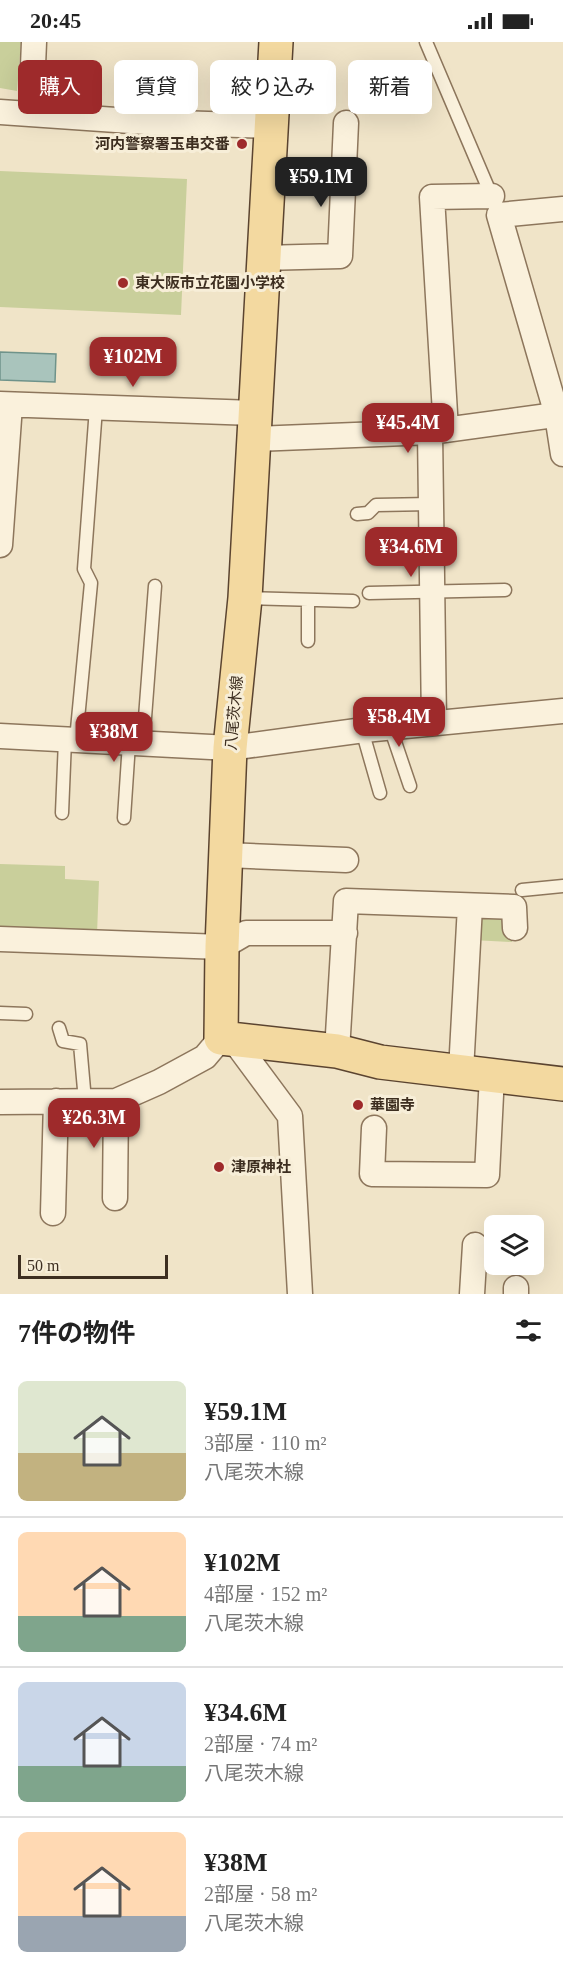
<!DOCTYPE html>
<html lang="ja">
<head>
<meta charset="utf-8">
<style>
  body { margin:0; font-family:"Times New Roman","Noto Sans JP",serif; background:#f2f2f2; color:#222; height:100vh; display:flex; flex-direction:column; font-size:22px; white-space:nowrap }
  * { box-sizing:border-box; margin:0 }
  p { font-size:20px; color:#767676 }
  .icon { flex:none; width:33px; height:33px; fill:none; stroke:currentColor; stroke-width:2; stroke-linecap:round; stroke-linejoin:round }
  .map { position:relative; height:1252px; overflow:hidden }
  .side { display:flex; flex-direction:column; background:#fff; flex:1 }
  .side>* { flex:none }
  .banner { position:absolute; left:18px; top:18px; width:528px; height:54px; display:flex; gap:12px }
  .tools { position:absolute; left:484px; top:1173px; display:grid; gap:12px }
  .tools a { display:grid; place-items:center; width:60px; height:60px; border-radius:9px; background:#fff; box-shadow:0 6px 24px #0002; font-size:30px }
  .scale { position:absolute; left:18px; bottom:15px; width:150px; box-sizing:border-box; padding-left:6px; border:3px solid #3d2e20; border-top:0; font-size:16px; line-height:21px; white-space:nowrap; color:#3d2e20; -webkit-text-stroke:4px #f7eed8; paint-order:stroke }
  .price { position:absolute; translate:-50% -51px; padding:0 14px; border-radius:12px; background:#9e2a2b; color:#fff; font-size:20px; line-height:39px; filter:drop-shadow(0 2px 3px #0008) }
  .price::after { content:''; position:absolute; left:50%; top:36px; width:18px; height:14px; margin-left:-9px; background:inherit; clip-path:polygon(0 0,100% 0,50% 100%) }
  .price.selected { background:#222; color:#fff }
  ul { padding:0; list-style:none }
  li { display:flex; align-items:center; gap:18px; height:150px; padding:0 18px }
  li+li { border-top:2px solid #e0e0e0 }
  li span { display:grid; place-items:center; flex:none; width:168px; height:120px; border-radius:9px; color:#555 }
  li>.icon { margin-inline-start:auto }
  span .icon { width:72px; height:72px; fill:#fffc; stroke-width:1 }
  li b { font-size:26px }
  h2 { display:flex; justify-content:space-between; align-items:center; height:72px; padding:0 18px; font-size:26px }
  .chip { padding:0 21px; border-radius:9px; background:#fff; box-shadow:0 6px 24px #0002; font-size:21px; line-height:54px }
  .chip.selected { background:#9e2a2b; color:#fff }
  .status { display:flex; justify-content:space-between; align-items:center; height:42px; padding:0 30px; background:#fff; direction:ltr }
  .status svg { height:16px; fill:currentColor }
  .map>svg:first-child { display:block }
</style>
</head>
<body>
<div class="status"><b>20:45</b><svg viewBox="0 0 49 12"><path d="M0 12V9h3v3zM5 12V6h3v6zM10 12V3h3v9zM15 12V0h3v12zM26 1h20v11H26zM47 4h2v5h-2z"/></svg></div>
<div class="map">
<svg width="563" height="1252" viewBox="0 0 563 1252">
  <rect width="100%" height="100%" fill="#f0e4c8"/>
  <!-- green -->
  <path fill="#c9cf9b" d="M0 0H21L17 49 0 46Z
    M0 129 187 137 181 273 0 265Z
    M0 822 65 824V837L99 839 97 892 0 888Z
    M473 868 512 869V900L472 898Z"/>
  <!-- water -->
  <path fill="#a9c4bc" stroke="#6f938a" stroke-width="1.5" d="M0 310 56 312 55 340 0 338Z"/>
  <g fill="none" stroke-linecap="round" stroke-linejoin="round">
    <!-- lane casing -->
    <g stroke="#8d765c" stroke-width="15">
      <path id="lane" d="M426 0 492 155
        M357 472 368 471 376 463 431 462
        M369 551 505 548
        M247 556 353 559
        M308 558V599
        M390 685 410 744
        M362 688 380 751
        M76 698 91 541 84 527 96 366
        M143 702 155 544
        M62 771 65 698
        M124 776 129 701
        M522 848 563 844
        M0 971 26 972
        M59 986 63 999 80 1002 85 1059"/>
    </g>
    <!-- street casing -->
    <g stroke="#8d765c" stroke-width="27">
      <path id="street" d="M0 70 145 80 271 84
        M31 72 34 0
        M563 167 499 173 557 373 563 412
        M262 216 340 214 346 81
        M0 362 254 371
        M446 388 432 155 492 154
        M430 390 434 681
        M255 397 430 390 563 372
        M0 503 10 363
        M0 694 230 706 364 688 563 669
        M226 813 346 818
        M0 897 222 905 246 891H345
        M233 997 290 1074 300 1252
        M337 1009 346 859 514 865 515 886
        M461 1029 470 864
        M0 1060 116 1059 159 1040 205 1015 221 996
        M374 1086 372 1132 487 1133 492 1033
        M115 1156 116 1059
        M53 1171 56 1059
        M472 1252 475 1203
        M516 1252V1246"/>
    </g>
    <!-- primary casing -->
    <g stroke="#5b4430" stroke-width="36">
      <path id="primary" d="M276 0 245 556 230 706 222 905 221 996 337 1009 380 1020 563 1042"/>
    </g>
    <!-- lane -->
    <use href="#lane" stroke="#faf1dc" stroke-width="12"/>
    <!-- street -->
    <use href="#street" stroke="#faf1dc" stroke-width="24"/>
    <!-- primary -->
    <use href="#primary" stroke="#f3d9a0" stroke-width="33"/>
  </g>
  <!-- markers -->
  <g fill="#9e2a2b" stroke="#f7eed8" stroke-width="2">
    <circle cx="242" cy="102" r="6"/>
    <circle cx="123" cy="241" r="6"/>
    <circle cx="358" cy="1063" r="6"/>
    <circle cx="219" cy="1125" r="6"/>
  </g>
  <g text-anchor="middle" stroke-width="6" stroke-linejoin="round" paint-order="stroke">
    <!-- poi labels -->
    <g font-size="15" font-weight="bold" fill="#3d2e20" stroke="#f7eed8" text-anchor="start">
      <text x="230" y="107" text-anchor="end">河内警察署玉串交番</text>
      <text x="135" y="246">東大阪市立花園小学校</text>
      <text x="370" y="1068">華園寺</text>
      <text x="231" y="1130">津原神社</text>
    </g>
    <!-- street labels -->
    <g font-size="15" fill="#3d2e20" stroke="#f7eed8">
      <text transform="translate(234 671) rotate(-85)" y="5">八尾茨木線</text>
    </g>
  </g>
</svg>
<div class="tools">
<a><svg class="icon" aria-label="layers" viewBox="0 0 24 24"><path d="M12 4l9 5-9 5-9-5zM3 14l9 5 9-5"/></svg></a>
</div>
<div class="scale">50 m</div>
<b class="price selected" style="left:321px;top:166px">¥59.1M</b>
<b class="price" style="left:133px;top:346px">¥102M</b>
<b class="price" style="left:408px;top:412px">¥45.4M</b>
<b class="price" style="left:411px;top:536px">¥34.6M</b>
<b class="price" style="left:399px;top:706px">¥58.4M</b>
<b class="price" style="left:114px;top:721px">¥38M</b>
<b class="price" style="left:94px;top:1107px">¥26.3M</b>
<div class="banner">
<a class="chip selected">購入</a>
<a class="chip">賃貸</a>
<a class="chip">絞り込み</a>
<a class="chip">新着</a>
</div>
</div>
<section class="side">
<h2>7件の物件<svg class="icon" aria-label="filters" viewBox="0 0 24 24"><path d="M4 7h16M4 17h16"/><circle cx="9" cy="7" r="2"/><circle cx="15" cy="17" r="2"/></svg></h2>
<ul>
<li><span style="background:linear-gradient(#dfe7d0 60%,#c2b280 0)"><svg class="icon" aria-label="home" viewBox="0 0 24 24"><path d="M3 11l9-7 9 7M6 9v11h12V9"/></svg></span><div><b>¥59.1M</b><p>3部屋 · 110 m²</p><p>八尾茨木線</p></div></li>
<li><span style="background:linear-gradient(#ffd9b3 70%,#7fa58c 0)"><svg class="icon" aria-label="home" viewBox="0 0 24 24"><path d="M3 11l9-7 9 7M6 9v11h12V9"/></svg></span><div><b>¥102M</b><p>4部屋 · 152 m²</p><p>八尾茨木線</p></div></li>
<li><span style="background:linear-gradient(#c9d6e8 70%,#7fa58c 0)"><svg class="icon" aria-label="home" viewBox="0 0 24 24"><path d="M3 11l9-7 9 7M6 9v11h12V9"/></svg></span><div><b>¥34.6M</b><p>2部屋 · 74 m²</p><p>八尾茨木線</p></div></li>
<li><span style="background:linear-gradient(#ffd9b3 70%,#9aa5b1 0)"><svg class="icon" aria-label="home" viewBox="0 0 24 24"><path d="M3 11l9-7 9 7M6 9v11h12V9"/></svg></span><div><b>¥38M</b><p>2部屋 · 58 m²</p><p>八尾茨木線</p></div></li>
</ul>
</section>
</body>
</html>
